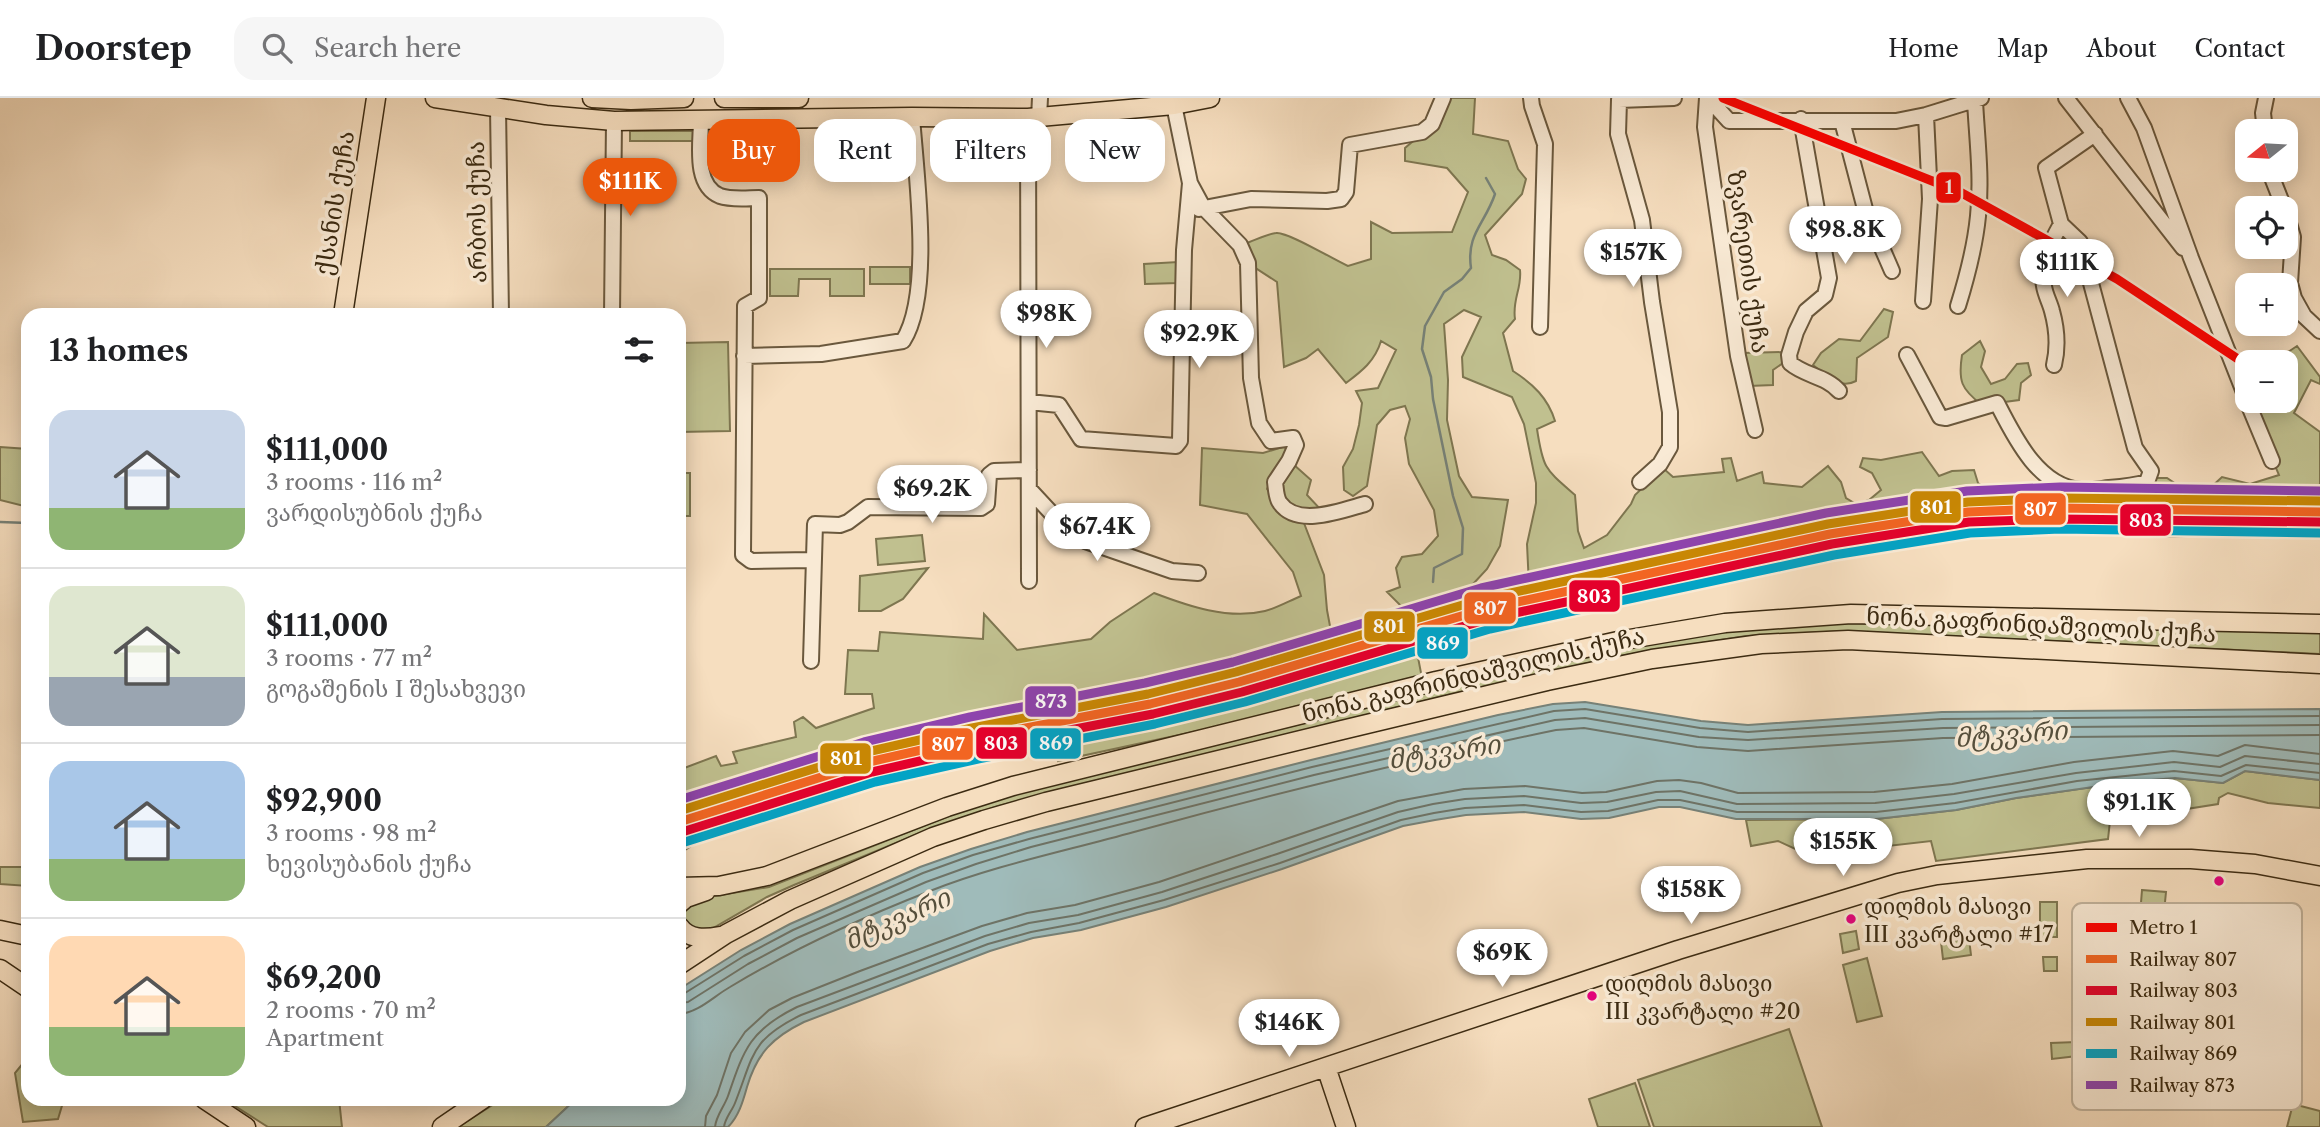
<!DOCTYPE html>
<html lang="en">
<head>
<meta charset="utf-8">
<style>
  body { margin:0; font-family:"Libre Caslon Text","Noto Serif Georgian",serif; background:#f6f6f6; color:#202124; height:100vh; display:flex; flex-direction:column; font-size:26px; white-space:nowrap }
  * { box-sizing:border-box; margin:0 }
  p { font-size:23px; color:#757577 }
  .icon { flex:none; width:38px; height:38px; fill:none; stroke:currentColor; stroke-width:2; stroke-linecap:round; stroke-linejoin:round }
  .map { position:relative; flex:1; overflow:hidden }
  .side { position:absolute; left:21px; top:210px; width:665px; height:798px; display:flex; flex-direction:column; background:#fff; border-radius:21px; box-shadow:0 4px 18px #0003 }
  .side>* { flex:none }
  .top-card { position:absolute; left:707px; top:21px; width:665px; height:63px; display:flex; gap:14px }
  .needle { width:46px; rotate:252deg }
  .controls { position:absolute; left:2235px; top:21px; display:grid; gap:14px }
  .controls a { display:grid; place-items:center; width:63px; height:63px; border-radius:14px; background:#fff; box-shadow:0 4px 18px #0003; font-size:35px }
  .price { position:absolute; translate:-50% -60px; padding:0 16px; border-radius:24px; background:#fff; color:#222; font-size:23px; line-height:46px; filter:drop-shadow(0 2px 4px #0008) }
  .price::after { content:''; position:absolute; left:50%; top:42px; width:21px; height:16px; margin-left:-10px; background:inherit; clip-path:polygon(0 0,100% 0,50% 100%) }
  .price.on { background:#ea580c; color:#fff }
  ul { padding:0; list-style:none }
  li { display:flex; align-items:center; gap:21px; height:175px; padding:0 28px }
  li+li { border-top:2px solid #e0e0e0 }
  li span { display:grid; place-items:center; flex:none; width:196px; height:140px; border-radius:21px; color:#555 }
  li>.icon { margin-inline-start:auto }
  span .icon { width:84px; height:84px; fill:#fffc; stroke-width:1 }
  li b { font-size:30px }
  h2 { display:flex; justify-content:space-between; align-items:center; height:84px; padding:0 28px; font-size:30px }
  .chip { padding:0 24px; border-radius:21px; background:#fff; box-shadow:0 4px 18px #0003; font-size:24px; line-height:63px }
  .chip.on { background:#ea580c; color:#fff }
  header { display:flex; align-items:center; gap:42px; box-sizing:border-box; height:98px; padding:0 35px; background:#fff; border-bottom:2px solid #e0e0e0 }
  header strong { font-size:33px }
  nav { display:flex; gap:38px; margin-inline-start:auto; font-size:24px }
  .search { width:490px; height:63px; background:#f6f6f6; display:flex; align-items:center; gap:18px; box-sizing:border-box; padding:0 24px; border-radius:21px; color:#757577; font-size:26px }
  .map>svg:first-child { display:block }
</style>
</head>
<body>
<header>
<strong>Doorstep</strong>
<div class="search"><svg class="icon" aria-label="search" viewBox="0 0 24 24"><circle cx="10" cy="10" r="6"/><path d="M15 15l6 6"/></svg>Search here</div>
<nav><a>Home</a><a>Map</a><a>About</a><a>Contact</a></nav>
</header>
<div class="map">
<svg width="2320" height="1029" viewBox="0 0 2320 1029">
  <rect width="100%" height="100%" fill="#f6debf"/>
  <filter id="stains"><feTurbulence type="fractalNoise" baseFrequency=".00286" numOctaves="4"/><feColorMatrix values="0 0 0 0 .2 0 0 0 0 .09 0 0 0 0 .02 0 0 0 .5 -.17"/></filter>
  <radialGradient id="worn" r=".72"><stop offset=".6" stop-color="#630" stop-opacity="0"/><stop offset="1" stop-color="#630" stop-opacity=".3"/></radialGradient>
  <!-- green -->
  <path fill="#c0c08f" stroke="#7e7650" stroke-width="2" d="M1450 0H1475L1473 36 1508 43 1518 71 1526 81 1522 96 1485 137 1492 157 1506 162 1520 172C1522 190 1512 202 1515 221L1503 235 1513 273C1533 286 1548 300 1555 323L1537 331C1543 371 1545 371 1575 397L1578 433 1584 450 1607 437 1631 406 1635 397 1663 370 1673 379 1724 374 1722 361 1731 360 1737 383 1762 374 1764 385 1802 389 1828 368 1841 384 1846 400 1856 406 1869 402 1881 392 1872 375 1860 369 1863 360 1881 362 1922 354 1939 378 1952 373 1974 372 1978 385 1991 395 2062 391 2081 394 2153 387 2154 380H2167L2191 396 2209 391 2222 379 2250 386 2279 377 2248 303H2286V264H2273L2297 248 2320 279V286L2311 282 2294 315 2320 334V402L2041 398 1918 410 1817 423 1722 446 1529 488 1527 446 1536 405V385L1524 326 1512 299 1463 279 1462 259 1481 219 1464 212 1444 226 1448 282 1447 322 1459 378 1472 399 1508 402 1500 448 1487 471 1474 485 1454 501 1404 511 1387 494 1400 489 1396 470 1402 459 1422 456 1438 438 1434 412 1409 366 1405 340 1410 321 1405 308 1390 312 1377 327 1367 388 1353 398 1344 392 1343 369 1353 351 1359 327 1362 305 1356 293 1378 290 1396 252 1381 243C1375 263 1362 273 1346 285L1318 251 1306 260 1284 269 1277 184 1251 167 1244 146C1254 143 1266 136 1276 135 1287 133 1334 162 1348 168L1371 161V124L1392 135 1452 134 1468 94 1447 70 1405 63V50L1418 39 1434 33Z
    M630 33H696V43H630Z
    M1178 164V185L1145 186 1144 166Z
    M870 169H910V186H870Z
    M770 171H864V198H830V181H799L798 198H770Z
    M1884 211 1893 214 1888 239 1857 260 1856 283C1839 292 1826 277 1813 267L1821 255 1839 241 1860 243Z
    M1980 243 1985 253 1981 269 1991 286 2005 281 2017 266 2028 265 2031 277 2021 285 2019 302 1982 307C1961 291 1958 283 1962 257Z
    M728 244 730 333 679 334V245Z
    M1785 254 1786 263 1773 272V287L1749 288 1743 255Z
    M1289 347 1267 391 1284 414 1302 420 1324 477 1327 512 1333 544 1117 600 963 627 901 644 872 649 679 706V672L716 658 721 668 737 665 733 654 796 639 794 624 803 619 816 630 874 610 872 596H845L848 552 878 553 880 534 983 541 984 516 1017 552 1091 541 1110 524 1154 495C1188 508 1228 522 1265 513 1277 510 1289 503 1301 498L1293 474 1247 416 1200 407 1202 350 1263 355Z
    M0 349 28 351V409L0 402Z
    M1293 366 1311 382 1307 397 1322 413 1304 415 1281 400 1279 384Z
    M679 375H690V418H679Z
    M2044 416 2320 420V439L2242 435 2175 439 2063 435 1992 437 1918 448 1894 446 1815 462 1766 477 1696 483 1599 500 1415 544 1422 580 1258 620 1058 663 1055 652 1029 651 879 681 702 741 679 756V728L806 687 872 669 1127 615 1246 587 1373 547 1414 539 1457 525 1486 522 1685 472 1886 432Z
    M922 437 925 463 878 467 876 441Z
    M928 470 903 501 881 513H859L860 478Z
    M1845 525 2320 535V556L1844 533 1746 538 1619 558 1451 596 998 708 920 735 794 787 767 799 708 833 695 834 682 820 683 810 696 801 769 789 959 714 1012 697 1488 580 1602 554 1687 539 1744 532Z
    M2245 673 2320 682V710L2268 705 2228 695 2219 700 2218 706 2110 723 2108 741 1936 763 1931 743 1817 756 1804 755 1778 743 1751 748 1746 722 1876 721 1956 712 2016 700 2128 684 2175 680 2223 685Z
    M0 769H28V788L0 786Z
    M2142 792 2166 794 2161 845 2138 843Z
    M2040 804H2057V839H2040Z
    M1856 833 1859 851 1843 855 1840 836Z
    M1969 841 1971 857 1943 861 1941 844Z
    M2043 859H2057V873H2044Z
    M1867 860 1882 918 1857 924 1843 867Z
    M1789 931 1822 1029H1654L1638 982Z
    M2076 944 2077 958 2052 961 2051 945Z
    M28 959V1001H64L58 1021 23 1024 15 975Z
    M1635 985 1650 1029H1598L1589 1001Z
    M224 1001H339L342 1029H268Z
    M502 1001H576L546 1029H458Z
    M2293 1006 2320 1013V1029H2287Z"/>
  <!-- water -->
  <path fill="#9fbbba" stroke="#778177" stroke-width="2" d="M1585 604 1701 623 1748 627 1942 614 2320 611V682L2245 673 2223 685 2175 680 2128 684 2016 700 1956 712 1876 721H1736L1680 709H1659L1609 720 1581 721 1524 714 1466 717 1435 722 1403 728 1282 771 1166 809 1081 832 1033 840 990 853 804 924C773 939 757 955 747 989 743 1003 739 1018 728 1029H546L576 1001H679V892L681 890 741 852 790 826 920 769 971 751 1027 734 1311 662 1498 617 1553 606Z"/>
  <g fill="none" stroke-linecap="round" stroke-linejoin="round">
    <!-- shore -->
    <path stroke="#6e7366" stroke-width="2" d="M679 897 685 895 744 858 793 832 923 775 973 757 1029 741 1312 669 1554 613 1585 611 1700 630 1748 634 1942 621 2320 618
      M679 905 688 904 748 866 797 840 926 784 976 766 1031 749 1314 677 1555 622 1585 620 1699 639 1748 642 1943 630 2320 627
      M679 916C698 915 714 898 730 889 793 851 861 820 930 793 996 767 1066 753 1134 734 1273 696 1415 661 1556 632L1584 630 1697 649 1748 653 1943 640 2320 637
      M705 1029 706 1018 717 997 731 955 745 934 769 912 792 900 860 873 982 828 1027 815 1075 807 1159 784 1398 703 1464 691 1525 688 1582 695 1606 694 1657 683 1679 682 1701 685 1738 695 1874 694 1952 686 2074 664 2173 653 2218 658 2245 647 2320 656
      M715 1029C716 1018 724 1009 728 998 744 951 750 932 797 909L985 838 1029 825 1078 817 1162 794 1277 756 1398 714 1433 706 1465 701 1524 698 1581 705 1607 704 1656 694 1680 693 1737 706 1875 705 1954 696 2076 675 2174 664 2220 669 2245 658 2320 666
      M724 1029C725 1020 732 1013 735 1005 754 957 750 942 801 917L988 846 1031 834 1079 825 1164 802 1280 765 1401 722 1434 715 1465 710 1524 707 1581 714 1608 713 1658 702H1680L1737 714H1876L1955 705 2077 683 2174 673 2221 678 2246 667 2320 675"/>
    <!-- stream -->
    <path stroke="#778177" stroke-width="2.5" d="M0 424 28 425
      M1433 484 1434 470 1462 456 1463 430 1453 398 1433 301 1431 279 1422 251 1425 228 1444 194 1462 181 1471 170C1466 136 1485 126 1495 96L1486 80"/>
    <!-- minor casing -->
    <g stroke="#6a583d" stroke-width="18">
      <path id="minor" d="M1531 0 1532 8 1545 46 1540 229
        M1707 0 1705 29 1738 258 1755 332
        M1708 0 1729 23H1896L1926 17 1981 0
        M2066 0 2183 150
        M2128 0 2144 30 2191 160 2247 302
        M498 10 501 217
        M1028 20 1029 483
        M1039 20 1040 0
        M1801 21 1829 180 1825 197 1806 213 1796 234 1789 257 1790 265C1805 278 1826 278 1839 293
        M701 22C701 45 693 87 720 98 731 102 748 100 759 100V200L745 208 743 457 751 463 812 462
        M1842 23 1865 111 1892 173
        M2265 33 2263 15 2266 0
        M2269 72 2284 110
        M1190 85 1203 109 1240 147 1248 165 1251 280 1259 325 1271 343 1293 340 1296 347 1289 363 1275 384C1276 391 1276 400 1280 405 1297 430 1343 412 1365 406
        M1199 111 1251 101 1327 103 1341 101 1346 94 1350 47 1422 34 1432 26 1443 0
        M2286 115 2293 139 2290 185 2294 200 2304 218 2320 233
        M1923 203 1930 101 1926 17
        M1958 208C1967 179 1975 149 1978 118 1982 80 1977 41 1975 3
        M612 217 614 23
        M1907 257 1940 319 1946 320 1997 305C2014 338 2038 389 2081 392 2090 393 2100 391 2109 390 2122 389 2134 388 2147 384L2151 373 2135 350 2080 144 2061 126 2046 70 2095 36
        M744 258 821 256 903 243C933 196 916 76 912 19
        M2054 267C2058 250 2057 231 2052 213 2050 205 2045 196 2044 188 2039 166 2051 144 2061 126
        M2247 303 2272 363
        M1029 304 1059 307 1081 341 1176 348 1180 343 1184 152 1190 85 1174 7
        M1640 384 1660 366 1670 349V314L1652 204 1642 122 1618 36 1619 2 1674 0
        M1029 391 1069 434 1085 443 1172 473 1198 475
        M811 563 815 426 840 427 848 424 868 409 981 410 987 406 989 377 994 373 1029 372"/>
    </g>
    <!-- major casing -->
    <g stroke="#3c2b12" stroke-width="21">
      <path id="major" d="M435 0 546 17 614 23 912 19 1028 20 1174 7 1210 0
        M592 0 631 2 684 0
        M724 0H799
        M343 217 376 0
        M679 789 719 788 767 778 947 709 1013 688 1436 583 1618 543 1725 525 1851 516 2320 526
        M679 806 686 800 706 793
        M679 828C689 842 705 841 720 838
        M0 832 28 838
        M679 867 726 836 790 802 933 739 984 722 1046 704 1342 632 1547 583 1652 561 1761 546 1848 542 2320 566
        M0 871 28 890
        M1326 969 1346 1029
        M204 1001 246 1029
        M442 1029 483 1001
        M1145 1029 1678 852 1898 785 1937 777 2087 761H2191L2255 766 2320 778"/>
    </g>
    <!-- minor -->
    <use href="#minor" stroke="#f9ead5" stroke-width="14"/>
    <!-- major -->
    <use href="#major" stroke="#f6debf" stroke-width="18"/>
    <!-- rail-1 casing -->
    <g stroke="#f9ead5" stroke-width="14">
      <path id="rail-1" d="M679 724 869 664 974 640 1150 606 1239 584 1485 511 1830 436 1968 414 2060 410 2320 414"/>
    </g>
    <!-- rail-2 casing -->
    <g stroke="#f9ead5" stroke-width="14">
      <path id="rail-2" d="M682 734 872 674 976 650 1153 616 1242 594 1488 521 1832 446 1969 424 2060 421 2320 424"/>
    </g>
    <!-- rail-3 casing -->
    <g stroke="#f9ead5" stroke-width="14">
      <path id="rail-3" d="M679 713 867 654 972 630 1148 596 1236 574 1483 501 1828 426 1968 404 2060 400 2320 403"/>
    </g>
    <!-- rail-4 casing -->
    <g stroke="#f9ead5" stroke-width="14">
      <path id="rail-4" d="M685 744 875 684 978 661 1155 626 1245 604 1490 531 1834 457 1970 435 2060 431 2320 435"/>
    </g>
    <!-- rail-5 casing -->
    <g stroke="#f9ead5" stroke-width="14">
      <path id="rail-5" d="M679 702 864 644 970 619 1145 585 1233 564 1481 490 1826 415 1967 393 2060 389 2320 393"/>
    </g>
    <!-- rail-1 -->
    <use href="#rail-1" stroke="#f26522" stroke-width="9"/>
    <!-- rail-2 -->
    <use href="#rail-2" stroke="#e4002b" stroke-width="9"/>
    <!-- rail-3 -->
    <use href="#rail-3" stroke="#c88704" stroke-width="9"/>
    <!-- rail-4 -->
    <use href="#rail-4" stroke="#03a3c5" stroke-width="9"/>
    <!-- rail-5 -->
    <use href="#rail-5" stroke="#8e44ad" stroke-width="9"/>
    <!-- metro-1 casing -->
    <g stroke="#f9ead5" stroke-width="14">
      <path id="metro-1" d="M1723 0 1960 94 2117 181 2247 267"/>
    </g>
    <!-- metro-1 -->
    <use href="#metro-1" stroke="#f00" stroke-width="9"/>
  </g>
  <!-- markers -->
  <g fill="#e5007d" stroke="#f9ead5" stroke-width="2.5">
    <circle cx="2219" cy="783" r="6"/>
    <circle cx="1851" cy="821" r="6"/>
    <circle cx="1592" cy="898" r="6"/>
  </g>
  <g text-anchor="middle" stroke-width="7" stroke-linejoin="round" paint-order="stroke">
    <!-- bus labels -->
    <g font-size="22" fill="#3c2b12" stroke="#f9ead5" text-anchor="start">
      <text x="1864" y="816">დიღმის მასივი<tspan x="1864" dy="28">III კვარტალი #17</tspan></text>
      <text x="1605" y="893">დიღმის მასივი<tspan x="1605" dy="28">III კვარტალი #20</tspan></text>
    </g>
    <!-- street labels -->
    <g font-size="24" fill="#3c2b12" stroke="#f9ead5">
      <text transform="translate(335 105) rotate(-81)" y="8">ქსანის ქუჩა</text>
      <text transform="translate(477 114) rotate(-91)" y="8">არბოს ქუჩა</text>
      <text transform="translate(1748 164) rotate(82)" y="8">ზვარეთის ქუჩა</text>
      <text transform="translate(2041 527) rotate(3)" y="8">ნონა გაფრინდაშვილის ქუჩა</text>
      <text transform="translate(1473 577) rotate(-13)" y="8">ნონა გაფრინდაშვილის ქუჩა</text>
    </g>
    <!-- water labels -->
    <g font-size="26" font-style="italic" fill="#554f3c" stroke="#f9ead5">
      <text transform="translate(2011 636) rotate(-4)" y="9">მტკვარი</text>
      <text transform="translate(1444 654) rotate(-8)" y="9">მტკვარი</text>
      <text transform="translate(897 821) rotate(-24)" y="9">მტკვარი</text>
    </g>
  </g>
  <!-- legend -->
  <rect x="2072" y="805" width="230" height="207" rx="10" fill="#f9ead5" stroke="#c0b19a" stroke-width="2"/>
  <rect x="2086" y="825" width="31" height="9" fill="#f00"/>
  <rect x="2086" y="857" width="31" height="8" fill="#f26522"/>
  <rect x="2086" y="888" width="31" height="9" fill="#e4002b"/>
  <rect x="2086" y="920" width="31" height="8" fill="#c88704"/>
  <rect x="2086" y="951" width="31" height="9" fill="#03a3c5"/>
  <rect x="2086" y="983" width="31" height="8" fill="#8e44ad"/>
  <g font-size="19" fill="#3c2b12">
    <text x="2129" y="836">Metro 1</text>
    <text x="2129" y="868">Railway 807</text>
    <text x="2129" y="899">Railway 803</text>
    <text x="2129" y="931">Railway 801</text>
    <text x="2129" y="962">Railway 869</text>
    <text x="2129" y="994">Railway 873</text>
  </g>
  <g stroke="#f9ead5" stroke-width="2.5">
    <rect x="1935" y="73" width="27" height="33" rx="7" fill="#f00"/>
    <rect x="1909" y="392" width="53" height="34" rx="7" fill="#c88704"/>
    <rect x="2014" y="394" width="53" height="34" rx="7" fill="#f26522"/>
    <rect x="2119" y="405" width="53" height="34" rx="7" fill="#e4002b"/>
    <rect x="1568" y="481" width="53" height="34" rx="7" fill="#e4002b"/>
    <rect x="1463" y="493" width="54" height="34" rx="7" fill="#f26522"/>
    <rect x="1363" y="512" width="53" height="33" rx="7" fill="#c88704"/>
    <rect x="1416" y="528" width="53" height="34" rx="7" fill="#03a3c5"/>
    <rect x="1024" y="587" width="53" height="33" rx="7" fill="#8e44ad"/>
    <rect x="975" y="628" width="53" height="34" rx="7" fill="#e4002b"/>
    <rect x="1029" y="629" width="53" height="33" rx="7" fill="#03a3c5"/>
    <rect x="921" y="629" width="53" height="34" rx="7" fill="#f26522"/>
    <rect x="819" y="644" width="53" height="33" rx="7" fill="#c88704"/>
  </g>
  <g font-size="19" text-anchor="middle" font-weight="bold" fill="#fff">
    <text x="1949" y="96">1</text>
    <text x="1936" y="416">801</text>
    <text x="2040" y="418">807</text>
    <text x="2146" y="429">803</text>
    <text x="1594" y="505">803</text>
    <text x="1490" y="517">807</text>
    <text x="1389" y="535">801</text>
    <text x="1443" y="552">869</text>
    <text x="1051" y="610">873</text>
    <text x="1001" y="652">803</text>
    <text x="1056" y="652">869</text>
    <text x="948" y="653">807</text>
    <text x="846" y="667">801</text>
  </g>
  <rect width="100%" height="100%" filter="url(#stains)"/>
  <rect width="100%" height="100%" fill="url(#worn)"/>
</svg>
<div class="controls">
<a><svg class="needle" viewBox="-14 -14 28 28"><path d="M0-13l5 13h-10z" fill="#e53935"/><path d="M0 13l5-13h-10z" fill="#757577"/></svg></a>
<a><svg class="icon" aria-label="locate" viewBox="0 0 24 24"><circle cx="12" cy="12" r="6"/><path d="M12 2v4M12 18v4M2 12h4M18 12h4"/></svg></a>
<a>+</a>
<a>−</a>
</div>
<b class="price on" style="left:630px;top:120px">$111K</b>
<b class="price" style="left:1845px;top:168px">$98.8K</b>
<b class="price" style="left:1633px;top:191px">$157K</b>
<b class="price" style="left:2067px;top:201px">$111K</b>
<b class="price" style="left:1046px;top:252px">$98K</b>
<b class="price" style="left:1199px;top:272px">$92.9K</b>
<b class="price" style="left:932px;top:427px">$69.2K</b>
<b class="price" style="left:1097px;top:465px">$67.4K</b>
<b class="price" style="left:2139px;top:741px">$91.1K</b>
<b class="price" style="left:1843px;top:780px">$155K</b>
<b class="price" style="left:1691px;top:828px">$158K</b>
<b class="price" style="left:1502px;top:891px">$69K</b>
<b class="price" style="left:1289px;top:961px">$146K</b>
<div class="top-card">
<a class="chip on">Buy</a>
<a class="chip">Rent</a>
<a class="chip">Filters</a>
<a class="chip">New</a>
</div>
<section class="side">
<h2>13 homes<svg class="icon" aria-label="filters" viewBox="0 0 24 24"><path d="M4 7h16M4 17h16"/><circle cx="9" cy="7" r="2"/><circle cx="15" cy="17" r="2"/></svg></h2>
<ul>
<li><span style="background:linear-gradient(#c9d6e8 70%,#8fb573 0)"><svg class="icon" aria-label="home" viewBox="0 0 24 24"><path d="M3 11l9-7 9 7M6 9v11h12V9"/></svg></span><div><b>$111,000</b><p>3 rooms · 116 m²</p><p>ვარდისუბნის ქუჩა</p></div></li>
<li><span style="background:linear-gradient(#dfe7d0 65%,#9aa5b1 0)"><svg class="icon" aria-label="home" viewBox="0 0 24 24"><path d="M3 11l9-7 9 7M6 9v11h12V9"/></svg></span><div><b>$111,000</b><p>3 rooms · 77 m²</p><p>გოგაშენის I შესახვევი</p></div></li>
<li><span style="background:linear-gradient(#a9c7e8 70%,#8fb573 0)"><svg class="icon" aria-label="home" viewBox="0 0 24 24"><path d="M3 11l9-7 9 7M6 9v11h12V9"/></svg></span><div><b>$92,900</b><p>3 rooms · 98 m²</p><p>ხევისუბანის ქუჩა</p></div></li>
<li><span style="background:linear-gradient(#ffd9b3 65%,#8fb573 0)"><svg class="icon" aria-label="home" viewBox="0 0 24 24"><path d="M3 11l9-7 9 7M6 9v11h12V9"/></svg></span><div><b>$69,200</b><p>2 rooms · 70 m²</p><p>Apartment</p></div></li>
</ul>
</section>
</div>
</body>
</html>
